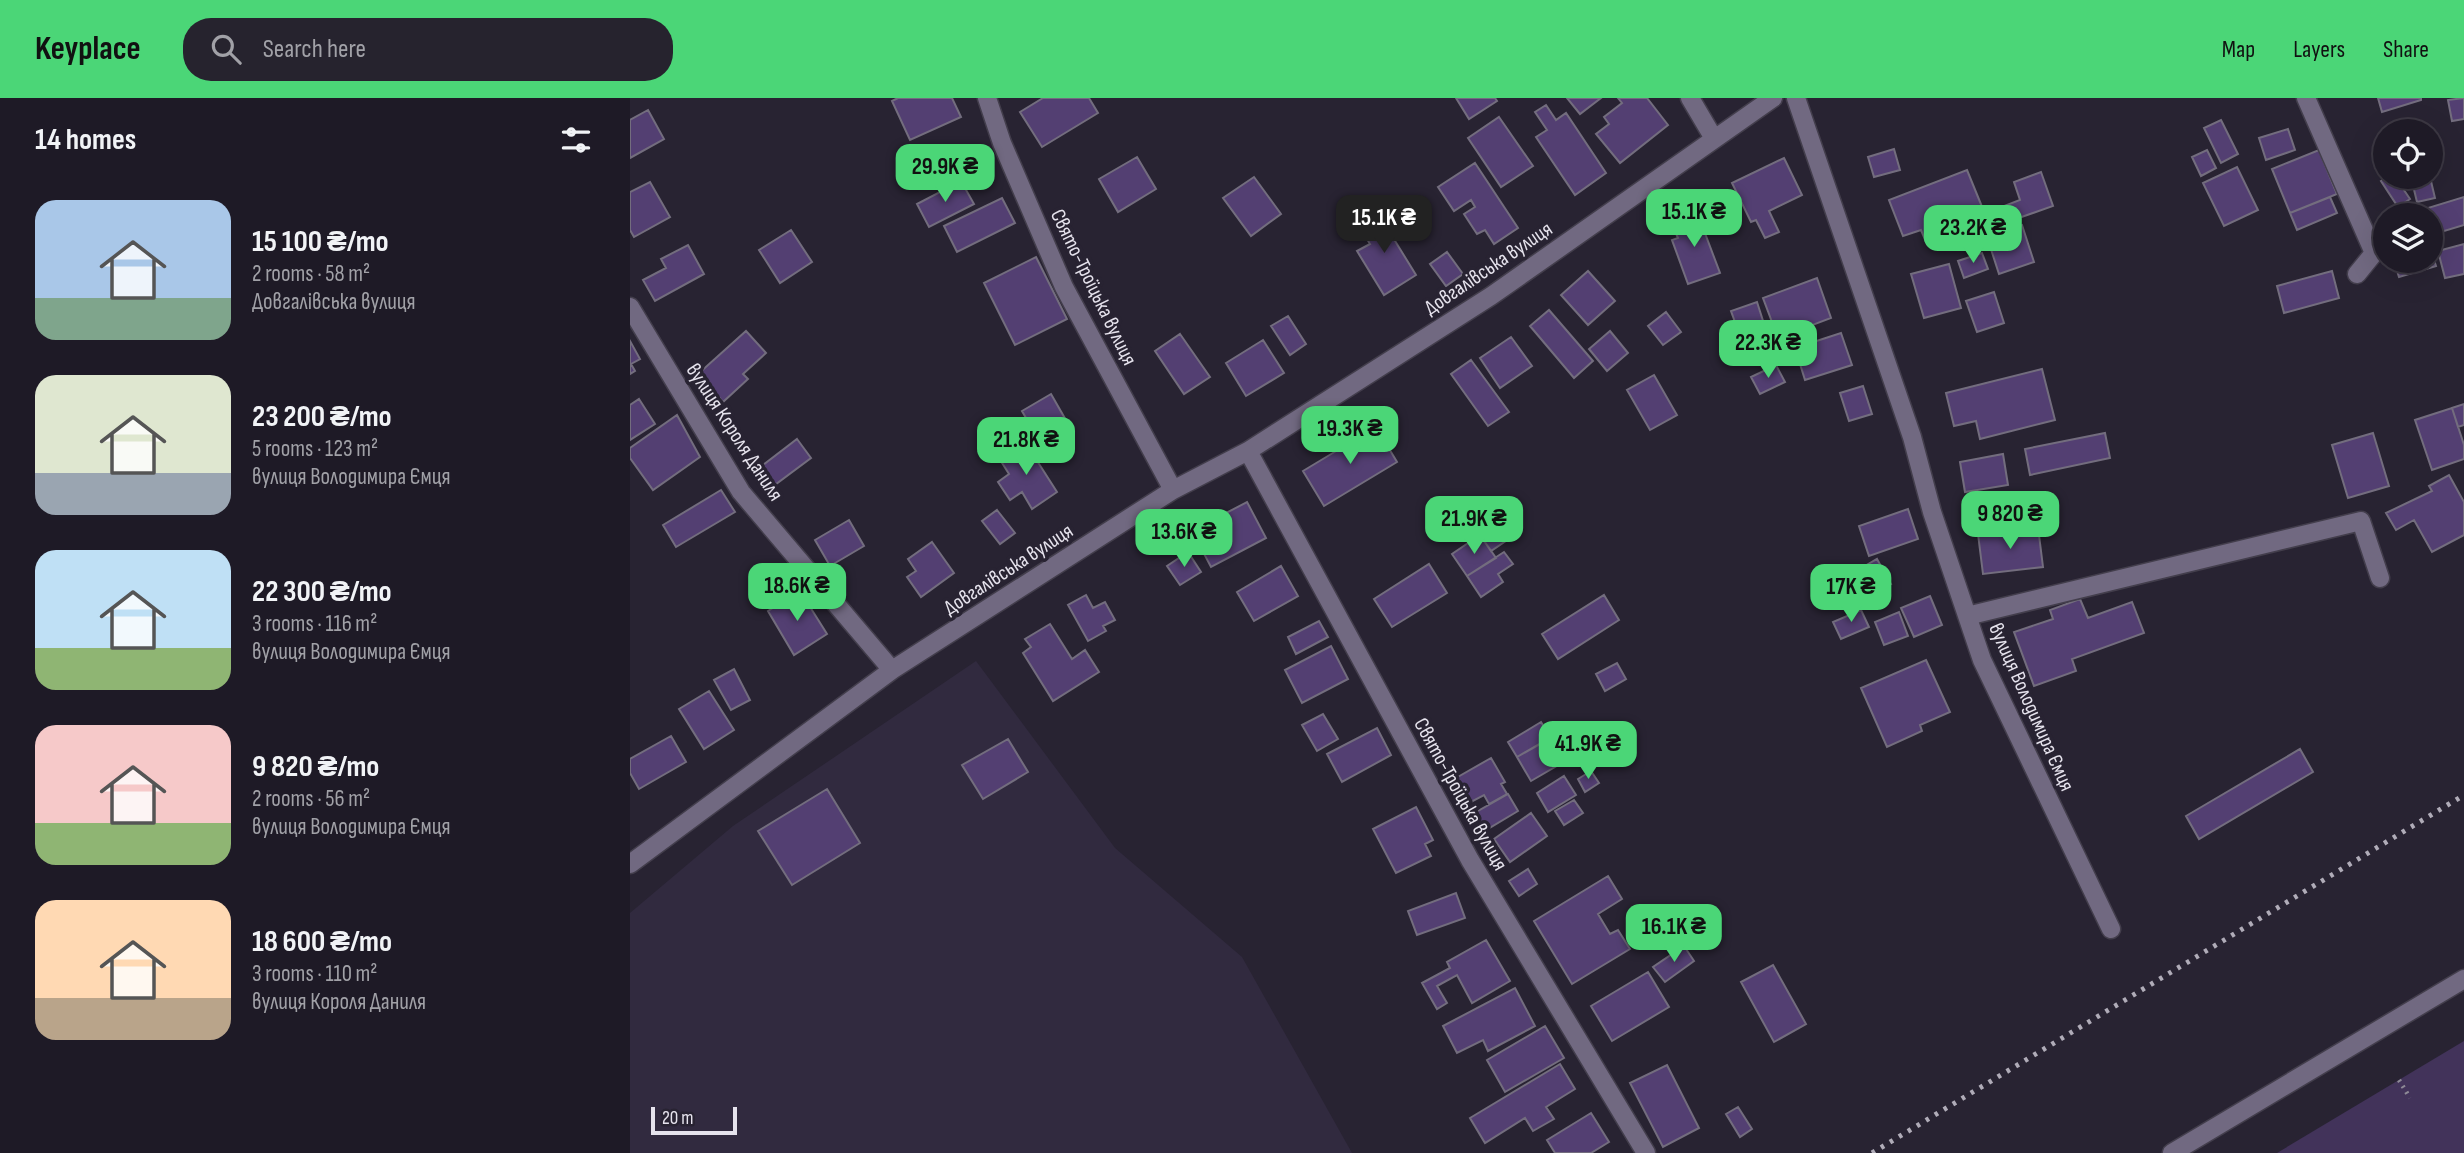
<!DOCTYPE html>
<html lang="en">
<head>
<meta charset="utf-8">
<style>
  body { margin:0; font-family:"Sofia Sans Condensed",sans-serif; background:#26232e; color:#f1f3f6; height:100vh; display:flex; flex-direction:column; font-size:26px; white-space:nowrap }
  * { box-sizing:border-box; margin:0 }
  p { font-size:23px; color:#a1a1a7 }
  .icon { flex:none; width:38px; height:38px; fill:none; stroke:currentColor; stroke-width:2; stroke-linecap:round; stroke-linejoin:round }
  .map { position:relative; flex:1; overflow:hidden }
  .drawer { display:flex; flex-direction:column; background:#1e1a26; width:630px }
  .drawer>* { flex:none }
  .controls { position:absolute; left:1743px; top:21px; display:grid; gap:14px }
  .controls a { display:grid; place-items:center; width:70px; height:70px; border-radius:50%; background:#1e1a26; box-shadow:0 7px 28px #0002,0 0 0 2px #3c3843; font-size:35px }
  .scale { position:absolute; left:21px; bottom:18px; width:86px; box-sizing:border-box; padding-left:7px; border:4px solid #e6e3ed; border-top:0; font-size:19px; line-height:24px; white-space:nowrap; color:#e6e3ed; -webkit-text-stroke:5px #282332; paint-order:stroke }
  .price { position:absolute; translate:-50% -60px; padding:0 16px; border-radius:14px; background:#4bd677; color:#111; font-size:23px; line-height:46px; filter:drop-shadow(0 2px 4px #0008) }
  .price::after { content:''; position:absolute; left:50%; top:42px; width:21px; height:16px; margin-left:-10px; background:inherit; clip-path:polygon(0 0,100% 0,50% 100%) }
  .price.on { background:#222; color:#fff }
  ul { padding:0; list-style:none }
  li { display:flex; align-items:center; gap:21px; height:175px; padding:0 35px }
  li span { display:grid; place-items:center; flex:none; width:196px; height:140px; border-radius:21px; color:#555 }
  li>.icon { margin-inline-start:auto }
  span .icon { width:84px; height:84px; fill:#fffc; stroke-width:1 }
  li b { font-size:30px }
  h2 { display:flex; justify-content:space-between; align-items:center; height:84px; padding:0 35px; font-size:30px }
  header { display:flex; align-items:center; gap:42px; box-sizing:border-box; height:98px; padding:0 35px; background:#4bd677; color:#111 }
  header strong { font-size:33px }
  nav { display:flex; gap:38px; margin-inline-start:auto; font-size:24px }
  .search { width:490px; height:63px; background:#26232e; display:flex; align-items:center; gap:18px; box-sizing:border-box; padding:0 24px; border-radius:28px; color:#a1a1a7; font-size:26px }
  main { display:flex; flex:1; min-height:0 }
  .map>svg:first-child { display:block }
</style>
</head>
<body>
<header>
<strong>Keyplace</strong>
<div class="search"><svg class="icon" aria-label="search" viewBox="0 0 24 24"><circle cx="10" cy="10" r="6"/><path d="M15 15l6 6"/></svg>Search here</div>
<nav><a>Map</a><a>Layers</a><a>Share</a></nav>
</header>
<main>
<section class="drawer">
<h2>14 homes<svg class="icon" aria-label="filters" viewBox="0 0 24 24"><path d="M4 7h16M4 17h16"/><circle cx="9" cy="7" r="2"/><circle cx="15" cy="17" r="2"/></svg></h2>
<ul>
<li><span style="background:linear-gradient(#a9c7e8 70%,#7fa58c 0)"><svg class="icon" aria-label="home" viewBox="0 0 24 24"><path d="M3 11l9-7 9 7M6 9v11h12V9"/></svg></span><div><b>15 100 ₴/mo</b><p>2 rooms · 58 m²</p><p>Довгалівська вулиця</p></div></li>
<li><span style="background:linear-gradient(#dfe7d0 70%,#9aa5b1 0)"><svg class="icon" aria-label="home" viewBox="0 0 24 24"><path d="M3 11l9-7 9 7M6 9v11h12V9"/></svg></span><div><b>23 200 ₴/mo</b><p>5 rooms · 123 m²</p><p>вулиця Володимира Ємця</p></div></li>
<li><span style="background:linear-gradient(#bfe0f5 70%,#8fb573 0)"><svg class="icon" aria-label="home" viewBox="0 0 24 24"><path d="M3 11l9-7 9 7M6 9v11h12V9"/></svg></span><div><b>22 300 ₴/mo</b><p>3 rooms · 116 m²</p><p>вулиця Володимира Ємця</p></div></li>
<li><span style="background:linear-gradient(#f6c9c9 70%,#8fb573 0)"><svg class="icon" aria-label="home" viewBox="0 0 24 24"><path d="M3 11l9-7 9 7M6 9v11h12V9"/></svg></span><div><b>9 820 ₴/mo</b><p>2 rooms · 56 m²</p><p>вулиця Володимира Ємця</p></div></li>
<li><span style="background:linear-gradient(#ffd9b3 70%,#b9a48a 0)"><svg class="icon" aria-label="home" viewBox="0 0 24 24"><path d="M3 11l9-7 9 7M6 9v11h12V9"/></svg></span><div><b>18 600 ₴/mo</b><p>3 rooms · 110 m²</p><p>вулиця Короля Даниля</p></div></li>
</ul>
</section>
<div class="map">
<svg width="1834" height="1055" viewBox="0 0 1834 1055">
  <rect width="100%" height="100%" fill="#282332"/>
  <!-- built -->
  <path fill="#312a3f" d="M346 563 485 750 612 859 722 1055H0V815L103 728Z"/>
  <!-- green -->
  <path fill="#42335a" d="M1834 943V1055H1647Z"/>
  <!-- building -->
  <path fill="#533f72" stroke="#736d7e" stroke-width="2" d="M268 0H322L331 19 280 42 262 3Z
    M413 0H459L468 15 412 49 390 14Z
    M826 0H865L867 3 839 21Z
    M937 0H971L950 16Z
    M988 0H1017L1038 27 990 65 966 36 979 26 974 19 992 5Z
    M1748 0H1791V2L1752 14Z
    M1834 0V21L1822 23 1818 2Z
    M916 7 926 22 936 15 976 75 945 97 906 39 917 32 905 14Z
    M18 12 34 41 0 60V22Z
    M869 19 903 68 871 89 838 40Z
    M1591 22 1608 56 1591 65 1574 30Z
    M1658 31 1665 52 1636 62 1629 40Z
    M1264 51 1270 72 1244 79 1238 59Z
    M1577 52 1586 70 1571 78 1562 59Z
    M1689 52 1707 96 1660 115 1642 71Z
    M507 59 526 91 488 114 469 81Z
    M1154 60 1172 97 1139 113 1149 134 1135 140 1126 122 1121 124 1102 85Z
    M845 65 888 130 864 146 855 132 847 136 834 116 845 109 841 102 824 113 808 89Z
    M1607 69 1628 112 1594 128 1573 85Z
    M1337 72 1357 121 1296 144 1291 132 1273 138 1259 102Z
    M1411 74 1423 108 1366 128 1361 113 1390 102 1384 84Z
    M624 79 651 116 621 138 593 100Z
    M1758 79H1765L1780 101 1768 109 1751 83Z
    M1781 79H1800L1805 100 1787 104Z
    M331 83 344 106 299 129 287 106Z
    M20 84 40 119 4 139 0 132V94Z
    M1700 99 1707 115 1667 132 1660 115Z
    M1834 99V127L1801 137V117H1790L1788 113Z
    M372 100 385 125 327 154 314 128Z
    M746 112 786 177 754 197 727 153 740 146 727 124Z
    M1067 114 1090 175 1058 186 1042 142 1048 140 1041 124Z
    M1392 127 1404 164 1369 176 1357 139Z
    M161 132 182 164 150 185 129 152Z
    M1834 146V176L1815 180 1808 153Z
    M58 147 74 176 25 203 13 182 36 170 31 161Z
    M1801 153 1806 168 1769 179 1764 163H1801Z
    M817 154 833 176 816 188 800 166Z
    M1352 155 1358 171 1334 180 1328 163Z
    M406 159 437 221 385 247 354 185Z
    M1319 166 1331 210 1294 220 1281 176Z
    M958 173 985 203 958 227 931 197Z
    M1702 173 1709 200 1654 215 1647 188Z
    M1187 180 1201 220 1148 240 1133 200Z
    M1364 194 1374 225 1347 234 1336 203Z
    M1127 204 1134 226 1109 235 1101 213Z
    M919 212 963 263 944 280 900 228Z
    M1036 214 1051 234 1033 247 1018 228Z
    M658 218 676 246 660 257 641 228Z
    M116 233 136 255 113 276 118 281 93 304 68 276Z
    M980 233 998 255 977 273 959 251Z
    M1211 235 1222 267 1175 282 1165 250Z
    M550 236 580 279 554 296 525 253Z
    M881 239 902 268 870 290 850 260Z
    M633 242 654 275 616 298 596 265Z
    M0 243 10 261 1 266 5 273 0 276Z
    M841 262 879 314 858 328 821 276Z
    M1146 267 1155 284 1130 296 1121 279Z
    M1412 271 1425 322 1350 341 1346 323 1324 328 1316 295Z
    M1024 277 1047 317 1020 332 997 292Z
    M1233 288 1242 316 1219 323 1210 295Z
    M421 296 437 324 408 341 392 313Z
    M9 301 25 326 0 342V307Z
    M1834 306V327L1828 329 1822 310Z
    M1822 310 1834 347V361L1802 372 1785 322Z
    M47 317 70 359 23 392 0 360V350Z
    M746 329 767 364 694 408 673 373Z
    M1475 335 1480 360 1400 377 1395 351Z
    M1743 335 1759 388 1718 400 1702 347Z
    M167 341 181 360 138 392 124 374Z
    M395 344 427 394 402 411 392 394 380 402 368 384 379 376 369 360Z
    M1373 356 1378 387 1335 394 1330 364Z
    M1819 377 1834 404V437L1802 454 1784 422 1766 432 1756 415 1802 393 1799 388Z
    M91 392 105 414 46 449 33 427Z
    M617 404 636 440 581 469 562 433Z
    M1278 411 1288 441 1239 458 1229 428Z
    M367 412 385 435 370 446 352 423Z
    M878 418 889 434 861 453 850 437Z
    M219 422 234 448 200 468 185 442Z
    M1408 429 1413 469 1353 476 1348 436Z
    M850 437 866 460 837 478 822 456Z
    M302 444 324 475 291 499 277 479 286 473 278 461Z
    M558 454 571 474 550 487 537 468Z
    M874 454 883 466 868 476 873 484 851 499 837 478Z
    M1247 461 1261 486 1220 509 1206 485Z
    M163 466 174 484 155 496 144 479Z
    M799 466 817 495 762 529 744 501Z
    M651 468 668 498 624 523 607 494Z
    M170 493 197 536 164 557 138 513Z
    M456 497 463 510 475 504 485 522 473 528 476 533 458 543 438 507Z
    M974 497 989 522 928 561 912 536Z
    M1300 498 1312 527 1284 539 1271 510Z
    M1450 501 1458 520 1502 504 1514 535 1442 561 1446 573 1404 588 1384 534 1423 521 1420 512Z
    M1231 512 1239 529 1211 541 1203 524Z
    M1269 514 1278 538 1254 547 1245 524Z
    M689 523 698 539 666 556 658 539Z
    M420 526 442 561 455 552 469 574 423 603 393 555 401 549 395 541Z
    M701 548 718 581 672 605 655 572Z
    M1296 562 1320 614 1290 627 1292 633 1257 649 1231 590Z
    M987 565 996 581 975 593 966 576Z
    M104 571 120 602 101 612 84 582Z
    M79 593 104 632 74 651 49 611Z
    M693 616 708 641 687 653 672 627Z
    M911 624 921 640 887 659 878 644Z
    M747 630 761 657 712 684 697 656Z
    M41 638 56 664 9 691 0 675V661Z
    M923 638 937 662 901 683 887 659Z
    M378 641 398 674 353 701 332 667Z
    M1670 651 1683 674 1569 741 1556 718Z
    M861 660 875 684 871 686 877 696 859 706 854 697 841 704 826 680Z
    M961 673 969 685 955 694 948 681Z
    M934 678 946 697 918 714 907 695Z
    M197 691 230 745 162 787 128 733Z
    M878 696 888 713 851 735 841 717Z
    M944 702 953 715 934 727 925 713Z
    M786 709 803 742 795 746 801 758 766 775 743 731Z
    M901 715 917 738 880 764 864 741Z
    M898 771 907 786 889 798 879 783Z
    M978 778 992 801 968 816 980 836 988 832 1000 851 942 886 904 823Z
    M826 795 835 820 787 837 778 813Z
    M856 842 880 883 842 905 827 877 807 888 817 905 807 911 792 885 820 870 817 864Z
    M1054 848 1064 863 1035 884 1023 869Z
    M1143 867 1176 926 1144 944 1111 884Z
    M1018 874 1039 909 982 943 961 908Z
    M885 890 905 928 858 953 853 942 827 955 813 928Z
    M915 928 934 960 875 994 857 962Z
    M930 966 945 991 916 1009 924 1021 903 1033 895 1020 855 1045 840 1020Z
    M1037 967 1069 1030 1033 1049 1000 985Z
    M1108 1009 1122 1031 1110 1039 1096 1016Z
    M961 1015 979 1044 961 1055H925L917 1042Z"/>
  <g fill="none" stroke-linecap="round" stroke-linejoin="round">
    <!-- minor casing -->
    <g stroke="#433e4c" stroke-width="21">
      <path id="minor" d="M357 0 372 45 434 189 543 392
        M1060 0 1083 39
        M1166 0 1282 339 1302 414 1352 562 1481 831
        M1676 0 1744 155 1727 176
        M0 209 111 394 262 572
        M618 353 840 762 1016 1055
        M1337 518 1731 423 1750 480
        M0 766 262 572 543 392 618 353 861 198 1143 0
        M1542 1055 1834 881"/>
    </g>
    <!-- path -->
    <path stroke="#8e8a96" stroke-width="4.5" stroke-dasharray="2 5" stroke-linecap="butt" d="M1769 982 1780 1000"/>
    <!-- minor -->
    <use href="#minor" stroke="#716981" stroke-width="18"/>
    <!-- rail -->
    <path stroke="#b0acb8" stroke-width="5" stroke-dasharray="3.5 7" stroke-linecap="butt" d="M1242 1055 1834 697"/>
  </g>
  <g text-anchor="middle" stroke-width="7" stroke-linejoin="round" paint-order="stroke">
    <!-- street labels -->
    <g font-size="21" fill="#e6e3ed" stroke="#282332">
      <text transform="translate(858 170) rotate(-34)" y="7">Довгалівська вулиця</text>
      <text transform="translate(464 189) rotate(64)" y="7">Свято-Троїцька вулиця</text>
      <text transform="translate(105 334) rotate(57)" y="7">вулиця Короля Даниля</text>
      <text transform="translate(378 471) rotate(-33)" y="7">Довгалівська вулиця</text>
      <text transform="translate(1402 609) rotate(66)" y="7">вулиця Володимира Ємця</text>
      <text transform="translate(831 696) rotate(61)" y="7">Свято-Троїцька вулиця</text>
    </g>
  </g>
</svg>
<div class="controls">
<a><svg class="icon" aria-label="locate" viewBox="0 0 24 24"><circle cx="12" cy="12" r="6"/><path d="M12 2v4M12 18v4M2 12h4M18 12h4"/></svg></a>
<a><svg class="icon" aria-label="layers" viewBox="0 0 24 24"><path d="M12 4l9 5-9 5-9-5zM3 14l9 5 9-5"/></svg></a>
</div>
<div class="scale">20 m</div>
<b class="price" style="left:315px;top:106px">29.9K ₴</b>
<b class="price" style="left:1064px;top:151px">15.1K ₴</b>
<b class="price on" style="left:754px;top:157px">15.1K ₴</b>
<b class="price" style="left:1343px;top:167px">23.2K ₴</b>
<b class="price" style="left:1138px;top:282px">22.3K ₴</b>
<b class="price" style="left:720px;top:368px">19.3K ₴</b>
<b class="price" style="left:396px;top:379px">21.8K ₴</b>
<b class="price" style="left:1380px;top:453px">9 820 ₴</b>
<b class="price" style="left:844px;top:458px">21.9K ₴</b>
<b class="price" style="left:554px;top:471px">13.6K ₴</b>
<b class="price" style="left:167px;top:525px">18.6K ₴</b>
<b class="price" style="left:1221px;top:526px">17K ₴</b>
<b class="price" style="left:958px;top:683px">41.9K ₴</b>
<b class="price" style="left:1044px;top:866px">16.1K ₴</b>
</div>
</main>
</body>
</html>
